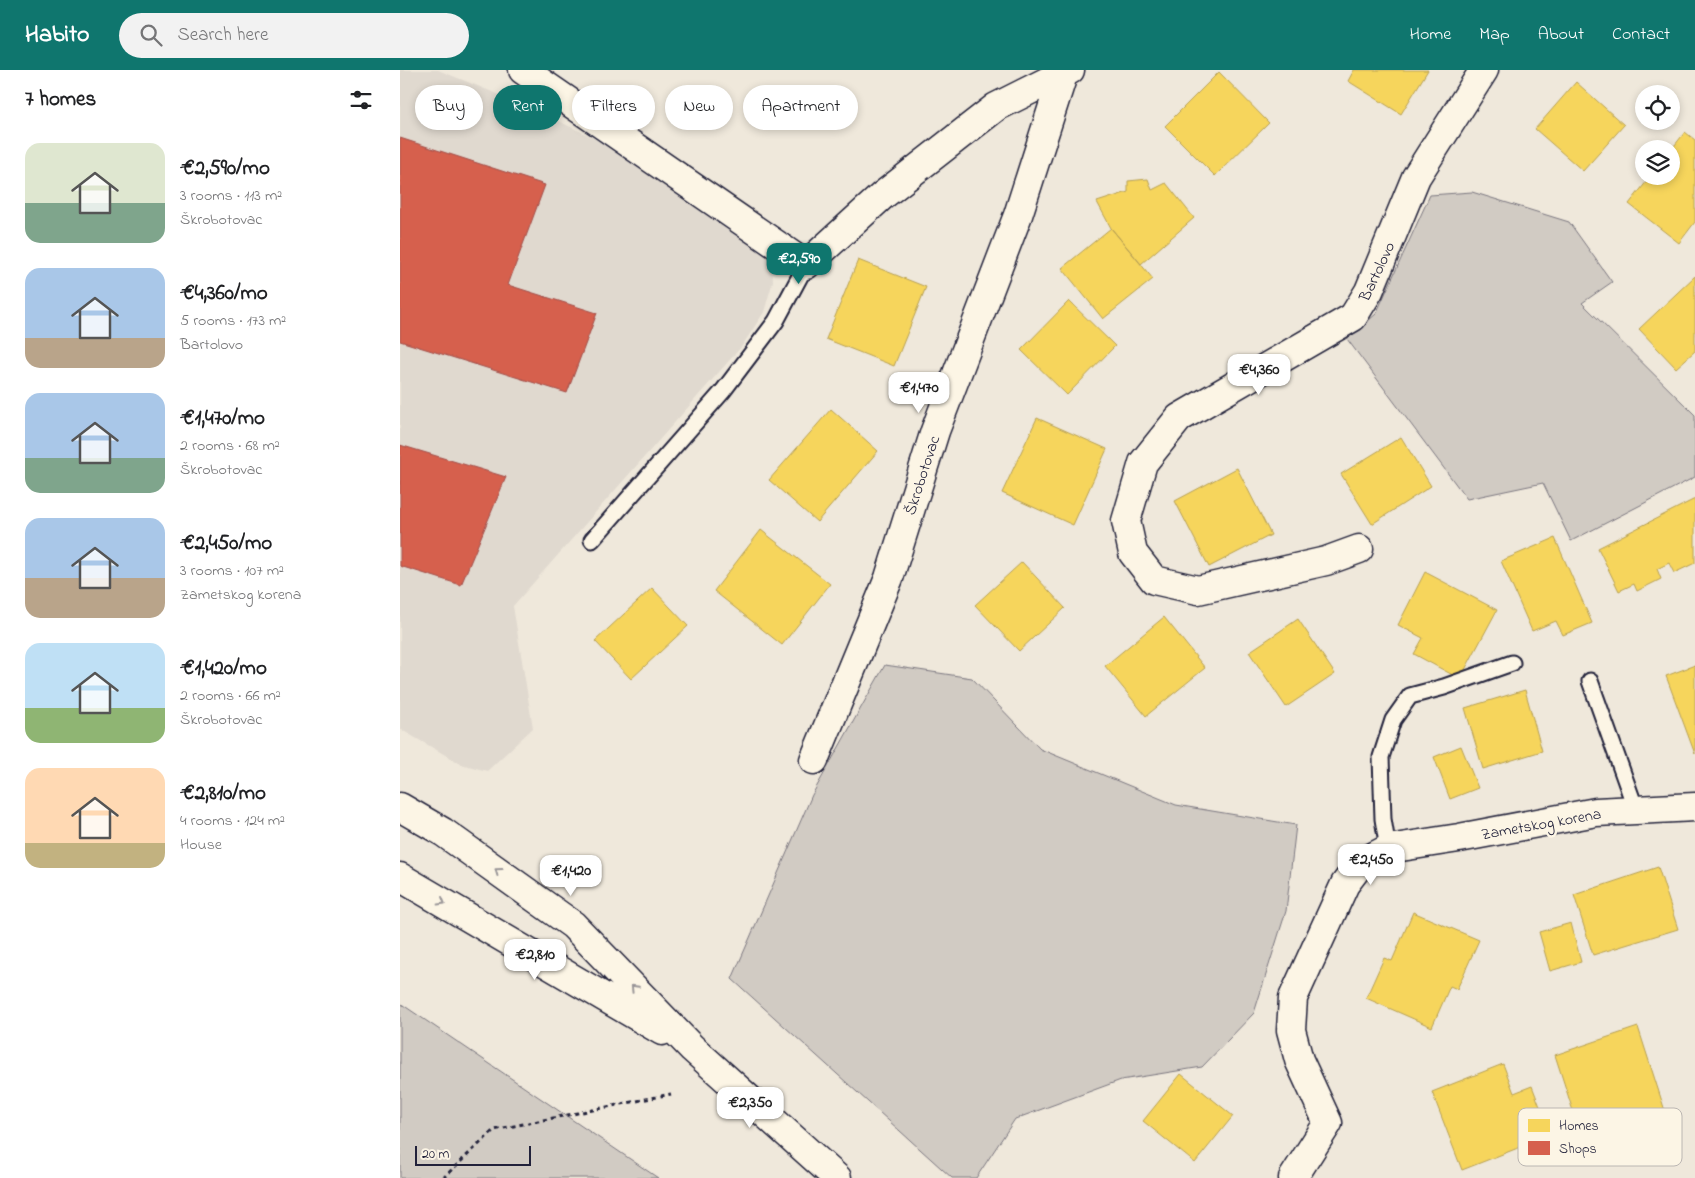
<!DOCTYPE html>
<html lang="en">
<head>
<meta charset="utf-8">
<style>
  body { margin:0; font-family:"Indie Flower",sans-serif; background:#f2f2f2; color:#202124; height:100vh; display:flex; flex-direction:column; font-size:19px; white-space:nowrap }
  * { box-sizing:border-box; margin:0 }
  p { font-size:16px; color:#757577 }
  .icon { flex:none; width:28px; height:28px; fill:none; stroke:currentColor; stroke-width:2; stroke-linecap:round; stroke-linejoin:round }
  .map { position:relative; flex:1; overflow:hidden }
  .details { display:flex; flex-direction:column; background:#fff; width:400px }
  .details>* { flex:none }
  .top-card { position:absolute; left:15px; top:15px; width:475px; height:45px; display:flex; gap:10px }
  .controls { position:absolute; left:1235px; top:15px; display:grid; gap:10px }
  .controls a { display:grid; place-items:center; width:45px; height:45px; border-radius:50%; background:#fff; box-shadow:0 2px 8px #0003; font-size:25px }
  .scale { position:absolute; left:15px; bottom:12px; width:116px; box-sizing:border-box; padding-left:5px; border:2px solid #22223b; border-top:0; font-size:14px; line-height:18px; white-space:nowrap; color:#22223b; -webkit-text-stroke:4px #fcf5e5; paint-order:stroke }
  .price { position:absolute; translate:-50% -42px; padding:0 11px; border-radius:10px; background:#fff; color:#222; font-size:16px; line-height:32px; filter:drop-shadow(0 1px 2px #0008) }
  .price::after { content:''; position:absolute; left:50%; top:30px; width:15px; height:11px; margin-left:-8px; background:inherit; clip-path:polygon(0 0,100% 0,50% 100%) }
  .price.selected { background:#0f766e; color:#fff }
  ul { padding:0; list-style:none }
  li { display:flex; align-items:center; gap:15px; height:125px; padding:0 25px }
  li span { display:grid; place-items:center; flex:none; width:140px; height:100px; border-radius:15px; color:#555 }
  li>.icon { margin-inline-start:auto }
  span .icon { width:60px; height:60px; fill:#fffc; stroke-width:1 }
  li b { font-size:21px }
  h2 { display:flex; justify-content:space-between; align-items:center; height:60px; padding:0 25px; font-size:21px }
  .pill { padding:0 18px; border-radius:22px; background:#fff; box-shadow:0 2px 8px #0003; font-size:18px; line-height:45px }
  .pill.selected { background:#0f766e; color:#fff }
  header { display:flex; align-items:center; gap:30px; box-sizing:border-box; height:70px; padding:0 25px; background:#0f766e; color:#fff }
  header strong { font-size:24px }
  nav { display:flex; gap:28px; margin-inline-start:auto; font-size:18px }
  .search { width:350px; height:45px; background:#f2f2f2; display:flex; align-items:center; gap:12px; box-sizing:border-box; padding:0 18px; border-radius:28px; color:#757577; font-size:19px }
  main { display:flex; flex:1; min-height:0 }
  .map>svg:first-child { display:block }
</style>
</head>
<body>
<header>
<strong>Habito</strong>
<div class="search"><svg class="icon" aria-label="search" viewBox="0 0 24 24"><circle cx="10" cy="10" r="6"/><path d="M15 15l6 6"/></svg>Search here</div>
<nav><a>Home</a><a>Map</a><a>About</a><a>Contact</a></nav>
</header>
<main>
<section class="details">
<h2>7 homes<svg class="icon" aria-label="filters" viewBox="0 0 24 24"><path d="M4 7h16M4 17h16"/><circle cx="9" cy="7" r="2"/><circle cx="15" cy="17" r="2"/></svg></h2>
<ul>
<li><span style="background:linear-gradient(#dfe7d0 60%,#7fa58c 0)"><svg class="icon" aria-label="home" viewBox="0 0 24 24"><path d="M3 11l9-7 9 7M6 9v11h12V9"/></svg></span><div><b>€2,590/mo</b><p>3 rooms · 113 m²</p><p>Škrobotovac</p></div></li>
<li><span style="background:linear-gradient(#a9c7e8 70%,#b9a48a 0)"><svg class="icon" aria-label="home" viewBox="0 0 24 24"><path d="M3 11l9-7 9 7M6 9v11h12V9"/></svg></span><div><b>€4,360/mo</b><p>5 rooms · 173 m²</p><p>Bartolovo</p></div></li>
<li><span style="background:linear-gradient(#a9c7e8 65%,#7fa58c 0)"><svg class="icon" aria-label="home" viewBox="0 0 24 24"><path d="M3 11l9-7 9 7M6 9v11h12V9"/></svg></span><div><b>€1,470/mo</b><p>2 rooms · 68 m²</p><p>Škrobotovac</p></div></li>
<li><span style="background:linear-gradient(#a9c7e8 60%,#b9a48a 0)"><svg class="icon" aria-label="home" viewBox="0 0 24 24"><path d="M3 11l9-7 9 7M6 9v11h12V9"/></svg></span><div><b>€2,450/mo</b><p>3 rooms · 107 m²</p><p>Zametskog korena</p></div></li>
<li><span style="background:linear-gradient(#bfe0f5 65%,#8fb573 0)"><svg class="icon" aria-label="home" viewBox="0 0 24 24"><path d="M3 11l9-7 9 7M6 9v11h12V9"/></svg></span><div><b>€1,420/mo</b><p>2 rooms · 66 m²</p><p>Škrobotovac</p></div></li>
<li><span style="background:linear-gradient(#ffd9b3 75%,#c2b280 0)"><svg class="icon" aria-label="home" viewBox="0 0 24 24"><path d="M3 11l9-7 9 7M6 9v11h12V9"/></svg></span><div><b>€2,810/mo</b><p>4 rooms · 124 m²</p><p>House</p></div></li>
</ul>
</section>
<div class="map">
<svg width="1295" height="1108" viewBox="0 0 1295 1108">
  <rect width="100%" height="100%" fill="#efe8db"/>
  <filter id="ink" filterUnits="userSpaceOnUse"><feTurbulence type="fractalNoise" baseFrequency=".02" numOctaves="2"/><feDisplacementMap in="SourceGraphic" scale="10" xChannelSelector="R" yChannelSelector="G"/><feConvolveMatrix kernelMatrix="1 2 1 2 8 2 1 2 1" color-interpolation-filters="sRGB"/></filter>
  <g filter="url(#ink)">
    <!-- built -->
    <path fill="#e0d9cf" d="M0 0H38L125 35 223 82 371 182 373 211 364 242 342 276 113 536 133 658 87 701 61 694 0 659Z"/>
    <!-- green -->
    <path fill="#d1cbc3" stroke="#7a767f" d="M1072 122 1169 152 1212 212 1182 233 1295 345V407L1171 471 1143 413 1067 429 947 269 976 244 1030 125Z
      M485 595 572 608 640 679 776 735 896 755 886 841 854 943 802 997 721 1010 615 1049 576 1108H552L332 909 412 725Z
      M0 933 258 1108H0Z"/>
    <!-- homes -->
    <path fill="#f6d55c" stroke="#b69f52" d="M954 0H1028L1001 44 948 11Z
      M819 2 869 53 815 106 765 56Z
      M1176 12 1224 55 1183 101 1135 59Z
      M1285 62 1295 70V152L1279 173 1229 134 1251 106H1271V80Z
      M748 109 752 120 766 113 794 148 741 194 711 158 697 132 728 122V111Z
      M711 158 753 209 703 249 662 198Z
      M458 190 526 217 494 296 426 269Z
      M1295 206V281L1276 298 1239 259Z
      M669 231 715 276 667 325 621 280Z
      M431 339 478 381 417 452 369 410Z
      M637 348 707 379 673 455 602 423Z
      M1001 367 1031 416 972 454 941 404Z
      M837 398 871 465 809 497 775 431Z
      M1295 429V493L1274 503 1269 493 1257 499 1261 509 1237 521 1234 514 1219 521 1198 478Z
      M361 460 430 514 382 575 314 521Z
      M1155 468 1192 553 1163 565 1156 551 1132 561 1101 491Z
      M622 492 665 538 619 581 575 535Z
      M1025 502 1097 540 1060 609 1014 584 1023 568 998 555Z
      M252 518 288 556 231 609 195 571Z
      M764 547 805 598 746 646 705 596Z
      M898 549 935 604 886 637 849 582Z
      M1295 595V684L1266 606Z
      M1125 620 1142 681 1083 699 1065 638Z
      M1061 676 1078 718 1050 729 1034 687Z
      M1258 797 1278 859 1193 885 1174 825Z
      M1013 842 1079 870 1057 919 1050 916 1032 957 966 928 984 888 992 891Z
      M1171 853 1181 892 1150 901 1139 862Z
      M1238 957 1266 1044 1183 1072 1155 985Z
      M1103 994 1114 1023 1132 1016 1151 1065 1062 1100 1032 1022Z
      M781 1004 833 1046 795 1093 743 1051Z"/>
    <!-- shops -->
    <path fill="#d6604d" stroke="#a04d48" d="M0 68 145 115 108 215 197 243 167 323 0 271Z
      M0 375 106 407 61 515 0 496Z"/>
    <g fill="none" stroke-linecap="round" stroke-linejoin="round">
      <!-- lane casing -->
      <g stroke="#22223b" stroke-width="19">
        <path id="lane" d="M192 470 323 321 376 251 406 195
          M1190 611 1236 740
          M988 779 983 749 981 687 993 650 1010 626 1044 617 1112 593"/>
      </g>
      <!-- street casing -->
      <g stroke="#22223b" stroke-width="31">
        <path id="street" d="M123 0 406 195 482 126 596 37 670 0
          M959 479 926 491 798 520 754 510 733 483 726 451 743 393 779 348 953 247 969 221 1016 107 1084 0
          M414 690 489 508 535 361 618 145 663 5 661 0
          M893 1108 928 1053 899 990 891 960 893 928 945 814 961 793 988 779 1059 768 1196 742 1295 737"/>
      </g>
      <!-- secondary casing -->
      <g stroke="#22223b" stroke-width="31">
        <path id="secondary" d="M0 737 43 762 173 855 292 978 437 1108
          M0 807 262 961"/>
      </g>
      <!-- path -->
      <path stroke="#22223b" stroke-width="3" stroke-dasharray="4 4" stroke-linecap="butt" d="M43 1108 94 1060 271 1024"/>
      <!-- lane -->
      <use href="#lane" stroke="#fcf5e5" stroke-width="15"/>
      <!-- street -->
      <use href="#street" stroke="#fcf5e5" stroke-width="28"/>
      <!-- secondary -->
      <use href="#secondary" stroke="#fcf5e5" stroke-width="28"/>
    </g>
    <!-- one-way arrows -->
    <defs><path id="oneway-chevron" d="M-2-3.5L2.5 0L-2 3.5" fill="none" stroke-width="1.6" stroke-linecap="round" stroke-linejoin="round" transform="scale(1.25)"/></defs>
    <g stroke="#9a9698">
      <use href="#oneway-chevron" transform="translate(98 801) rotate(-144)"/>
      <use href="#oneway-chevron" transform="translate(42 832) rotate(30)"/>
      <use href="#oneway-chevron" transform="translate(234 918) rotate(-134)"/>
    </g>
  </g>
  <g text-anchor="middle" stroke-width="5" stroke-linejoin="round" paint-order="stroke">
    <!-- street labels -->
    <g font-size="16" fill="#22223b" stroke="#fcf5e5">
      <text transform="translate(976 201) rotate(-65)" y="6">Bartolovo</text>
      <text transform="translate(521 405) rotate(-72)" y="6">Škrobotovac</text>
      <text transform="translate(1141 753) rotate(-10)" y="6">Zametskog korena</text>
    </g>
  </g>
  <!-- legend -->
  <rect x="1118" y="1038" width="164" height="58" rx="8" fill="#fcf5e5" stroke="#bbb6b2" stroke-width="1"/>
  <rect x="1128" y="1049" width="22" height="13" fill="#f6d55c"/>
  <rect x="1128" y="1071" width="22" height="14" fill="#d6604d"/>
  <g font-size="14" fill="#22223b">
    <text x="1159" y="1060">Homes</text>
    <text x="1159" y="1083">Shops</text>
  </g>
</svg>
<div class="controls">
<a><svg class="icon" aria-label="locate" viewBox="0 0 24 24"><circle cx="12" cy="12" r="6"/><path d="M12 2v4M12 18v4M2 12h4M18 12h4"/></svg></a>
<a><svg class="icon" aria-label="layers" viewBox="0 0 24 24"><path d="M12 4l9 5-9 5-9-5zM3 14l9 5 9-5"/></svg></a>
</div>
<div class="scale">20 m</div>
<b class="price selected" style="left:399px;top:215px">€2,590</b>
<b class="price" style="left:859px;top:326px">€4,360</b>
<b class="price" style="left:519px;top:344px">€1,470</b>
<b class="price" style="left:971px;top:816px">€2,450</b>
<b class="price" style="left:171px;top:827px">€1,420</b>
<b class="price" style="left:135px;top:911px">€2,810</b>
<b class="price" style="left:350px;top:1059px">€2,350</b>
<div class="top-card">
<a class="pill">Buy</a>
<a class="pill selected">Rent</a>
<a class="pill">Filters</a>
<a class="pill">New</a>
<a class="pill">Apartment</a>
</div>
</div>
</main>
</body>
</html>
